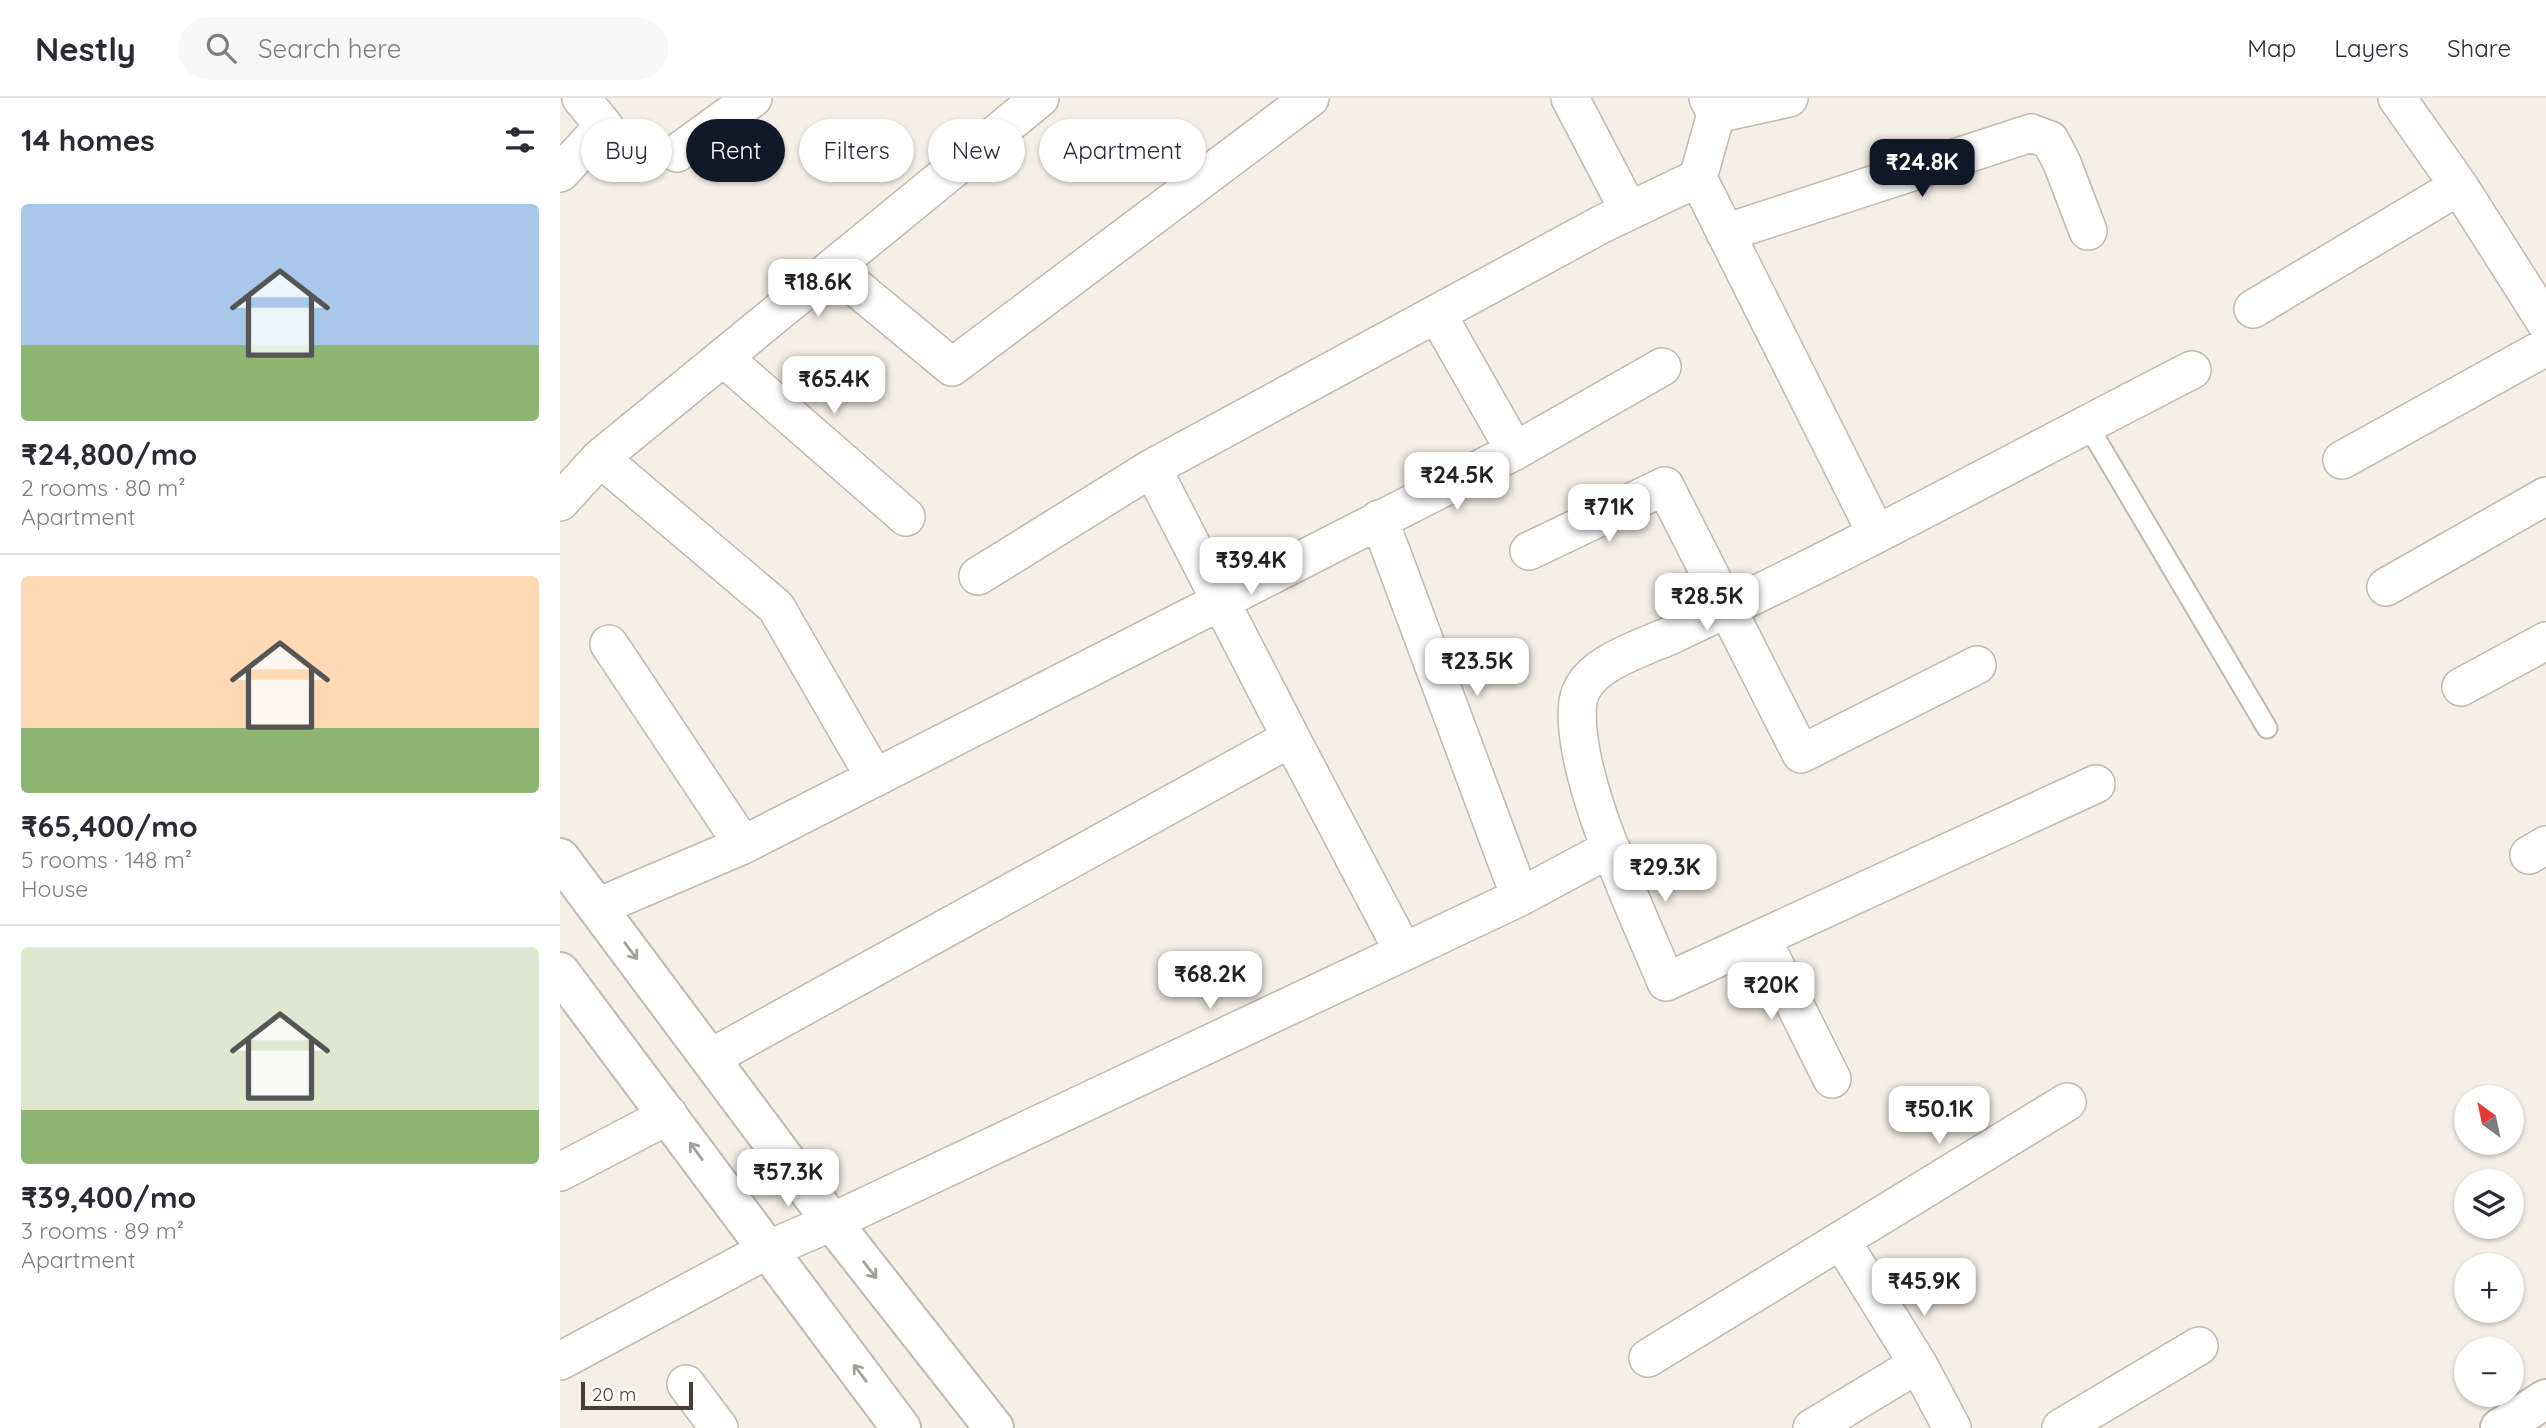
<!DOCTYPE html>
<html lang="en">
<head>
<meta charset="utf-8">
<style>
  body { margin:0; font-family:Quicksand,sans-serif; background:#f7f7f7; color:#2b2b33; height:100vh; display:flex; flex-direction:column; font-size:26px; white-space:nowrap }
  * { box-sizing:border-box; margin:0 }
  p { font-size:23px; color:#7c7c81 }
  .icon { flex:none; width:38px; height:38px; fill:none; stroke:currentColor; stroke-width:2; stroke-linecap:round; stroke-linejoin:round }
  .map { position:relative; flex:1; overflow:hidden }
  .panel { display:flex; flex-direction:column; background:#fff; width:560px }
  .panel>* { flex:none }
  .guide { position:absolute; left:21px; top:21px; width:665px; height:63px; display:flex; gap:14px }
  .needle { width:46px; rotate:327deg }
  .tools { position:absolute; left:1894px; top:987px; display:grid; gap:14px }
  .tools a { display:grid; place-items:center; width:70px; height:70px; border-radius:50%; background:#fff; box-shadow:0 2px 5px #0004; font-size:35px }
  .scale { position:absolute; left:21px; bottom:18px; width:112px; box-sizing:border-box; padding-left:7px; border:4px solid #473f36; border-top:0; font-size:19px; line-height:24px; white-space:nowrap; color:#473f36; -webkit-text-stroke:5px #fff; paint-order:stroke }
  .price { position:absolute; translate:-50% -60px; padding:0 16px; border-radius:14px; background:#fff; color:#222; font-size:23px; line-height:46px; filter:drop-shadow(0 2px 4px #0008) }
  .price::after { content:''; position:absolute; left:50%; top:42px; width:21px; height:16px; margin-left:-10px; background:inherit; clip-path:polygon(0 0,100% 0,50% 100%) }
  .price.current { background:#111827; color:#fff }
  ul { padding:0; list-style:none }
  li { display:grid; align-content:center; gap:14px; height:371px; padding:0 21px }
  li+li { border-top:2px solid #e1e1e2 }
  li span { display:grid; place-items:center; height:217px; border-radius:7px; color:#555 }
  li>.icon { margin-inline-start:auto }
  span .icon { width:126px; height:126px; fill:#fffc; stroke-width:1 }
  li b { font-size:30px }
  h2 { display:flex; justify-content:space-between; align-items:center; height:84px; padding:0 21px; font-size:30px }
  .pill { padding:0 24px; border-radius:32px; background:#fff; box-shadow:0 2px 5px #0004; font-size:24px; line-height:63px }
  .pill.current { background:#111827; color:#fff }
  header { display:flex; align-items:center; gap:42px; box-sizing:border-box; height:98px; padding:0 35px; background:#fff; border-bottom:2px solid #e1e1e2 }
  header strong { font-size:33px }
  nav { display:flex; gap:38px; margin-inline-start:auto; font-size:24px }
  .search { width:490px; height:63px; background:#f7f7f7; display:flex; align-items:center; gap:18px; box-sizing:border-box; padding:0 24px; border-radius:38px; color:#7c7c81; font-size:26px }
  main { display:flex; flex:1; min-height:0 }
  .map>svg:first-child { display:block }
</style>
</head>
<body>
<header>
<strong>Nestly</strong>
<div class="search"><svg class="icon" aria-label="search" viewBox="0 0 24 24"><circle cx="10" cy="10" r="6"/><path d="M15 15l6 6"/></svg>Search here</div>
<nav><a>Map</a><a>Layers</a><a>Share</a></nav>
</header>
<main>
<section class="panel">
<h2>14 homes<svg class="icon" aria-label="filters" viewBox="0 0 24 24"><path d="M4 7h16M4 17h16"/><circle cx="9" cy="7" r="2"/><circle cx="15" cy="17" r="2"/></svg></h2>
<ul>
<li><span style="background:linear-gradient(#a9c7e8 65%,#8fb573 0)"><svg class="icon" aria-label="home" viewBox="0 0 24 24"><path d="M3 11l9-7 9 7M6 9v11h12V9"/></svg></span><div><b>₹24,800/mo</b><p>2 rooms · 80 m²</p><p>Apartment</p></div></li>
<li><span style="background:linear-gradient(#ffd9b3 70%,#8fb573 0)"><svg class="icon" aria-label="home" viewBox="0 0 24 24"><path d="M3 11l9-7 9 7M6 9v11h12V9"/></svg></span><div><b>₹65,400/mo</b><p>5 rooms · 148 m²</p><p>House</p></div></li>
<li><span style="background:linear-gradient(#dfe7d0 75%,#8fb573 0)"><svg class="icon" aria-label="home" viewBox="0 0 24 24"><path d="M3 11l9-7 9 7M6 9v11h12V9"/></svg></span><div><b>₹39,400/mo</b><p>3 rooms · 89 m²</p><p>Apartment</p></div></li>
</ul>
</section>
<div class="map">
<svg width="1986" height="1330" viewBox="0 0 1986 1330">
  <rect width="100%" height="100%" fill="#f4efe7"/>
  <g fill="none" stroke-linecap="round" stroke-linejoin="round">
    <!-- service casing -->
    <g stroke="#c2b8ad" stroke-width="23">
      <path id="service" d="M1527 326 1707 630"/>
    </g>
    <!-- minor casing -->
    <g stroke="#c2b8ad" stroke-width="40">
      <path id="minor" d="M1010 0 1069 113
        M1837 0 1899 88 1986 225
        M1156 16 1229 0
        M117 55 193 0
        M0 75 44 28 21 0
        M1138 80 1316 435
        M1165 135 1471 35 1490 42 1502 65 1528 133
        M274 171 392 269 750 0
        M1693 211 1899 88
        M877 216 955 353
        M164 260 346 419
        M40 360 216 509 315 680
        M1782 362 1986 249
        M0 404 40 360 480 0
        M819 421 960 799
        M969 453 1105 388 1241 656 1417 567
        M418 478 592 370
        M1826 489 1986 398
        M49 546 183 747
        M1901 589 1986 543
        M731 640 843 853
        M1536 686 1106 884C1078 815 1009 675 1018 604 1023 567 1080 551 1109 538 1286 456 1458 361 1632 272
        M1969 757 1986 747
        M38 809 183 747 955 353 1102 269
        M1202 841 1272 981
        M152 959 731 640 592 370 1042 126 1138 80 1156 16 1148 0
        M0 1074 109 1017
        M1281 1142 1358 1266 1392 1330
        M1088 1260 1507 1004
        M0 1263 207 1152 272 1124 960 799 1051 750
        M126 1286 159 1330
        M1252 1330 1358 1266
        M1501 1330 1639 1248"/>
    </g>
    <!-- tertiary casing -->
    <g stroke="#c2b8ad" stroke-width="42">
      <path id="tertiary" d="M0 760 272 1124 434 1330
        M0 874 341 1330
        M1940 1330 1986 1301"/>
    </g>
    <!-- service -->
    <use href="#service" stroke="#fff" stroke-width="19"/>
    <!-- minor -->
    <use href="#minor" stroke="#fff" stroke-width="37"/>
    <!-- tertiary -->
    <use href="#tertiary" stroke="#fff" stroke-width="38"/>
  </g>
  <!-- one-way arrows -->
  <defs><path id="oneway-shaft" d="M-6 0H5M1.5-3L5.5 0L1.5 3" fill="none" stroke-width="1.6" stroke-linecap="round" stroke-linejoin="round" transform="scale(1.75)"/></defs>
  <g stroke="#a39f9a">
    <use href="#oneway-shaft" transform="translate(71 853) rotate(53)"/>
    <use href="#oneway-shaft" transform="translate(136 1053) rotate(-126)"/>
    <use href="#oneway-shaft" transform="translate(310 1172) rotate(52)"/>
    <use href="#oneway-shaft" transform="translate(300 1275) rotate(-127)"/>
  </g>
</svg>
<div class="tools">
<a><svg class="needle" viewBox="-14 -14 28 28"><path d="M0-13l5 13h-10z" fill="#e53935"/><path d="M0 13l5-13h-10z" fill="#7c7c81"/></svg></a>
<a><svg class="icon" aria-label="layers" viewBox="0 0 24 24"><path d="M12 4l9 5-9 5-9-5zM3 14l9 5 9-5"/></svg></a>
<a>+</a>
<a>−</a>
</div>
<div class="scale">20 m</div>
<b class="price current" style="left:1362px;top:101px">₹24.8K</b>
<b class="price" style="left:258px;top:221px">₹18.6K</b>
<b class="price" style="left:274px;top:318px">₹65.4K</b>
<b class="price" style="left:897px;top:414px">₹24.5K</b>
<b class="price" style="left:1049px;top:446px">₹71K</b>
<b class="price" style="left:691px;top:499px">₹39.4K</b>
<b class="price" style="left:1147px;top:535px">₹28.5K</b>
<b class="price" style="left:917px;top:600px">₹23.5K</b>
<b class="price" style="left:1105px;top:806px">₹29.3K</b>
<b class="price" style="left:650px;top:913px">₹68.2K</b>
<b class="price" style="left:1211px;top:924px">₹20K</b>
<b class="price" style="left:1379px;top:1048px">₹50.1K</b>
<b class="price" style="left:228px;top:1111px">₹57.3K</b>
<b class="price" style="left:1364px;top:1220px">₹45.9K</b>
<div class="guide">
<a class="pill">Buy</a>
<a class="pill current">Rent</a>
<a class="pill">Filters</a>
<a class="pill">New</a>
<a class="pill">Apartment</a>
</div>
</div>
</main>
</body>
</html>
